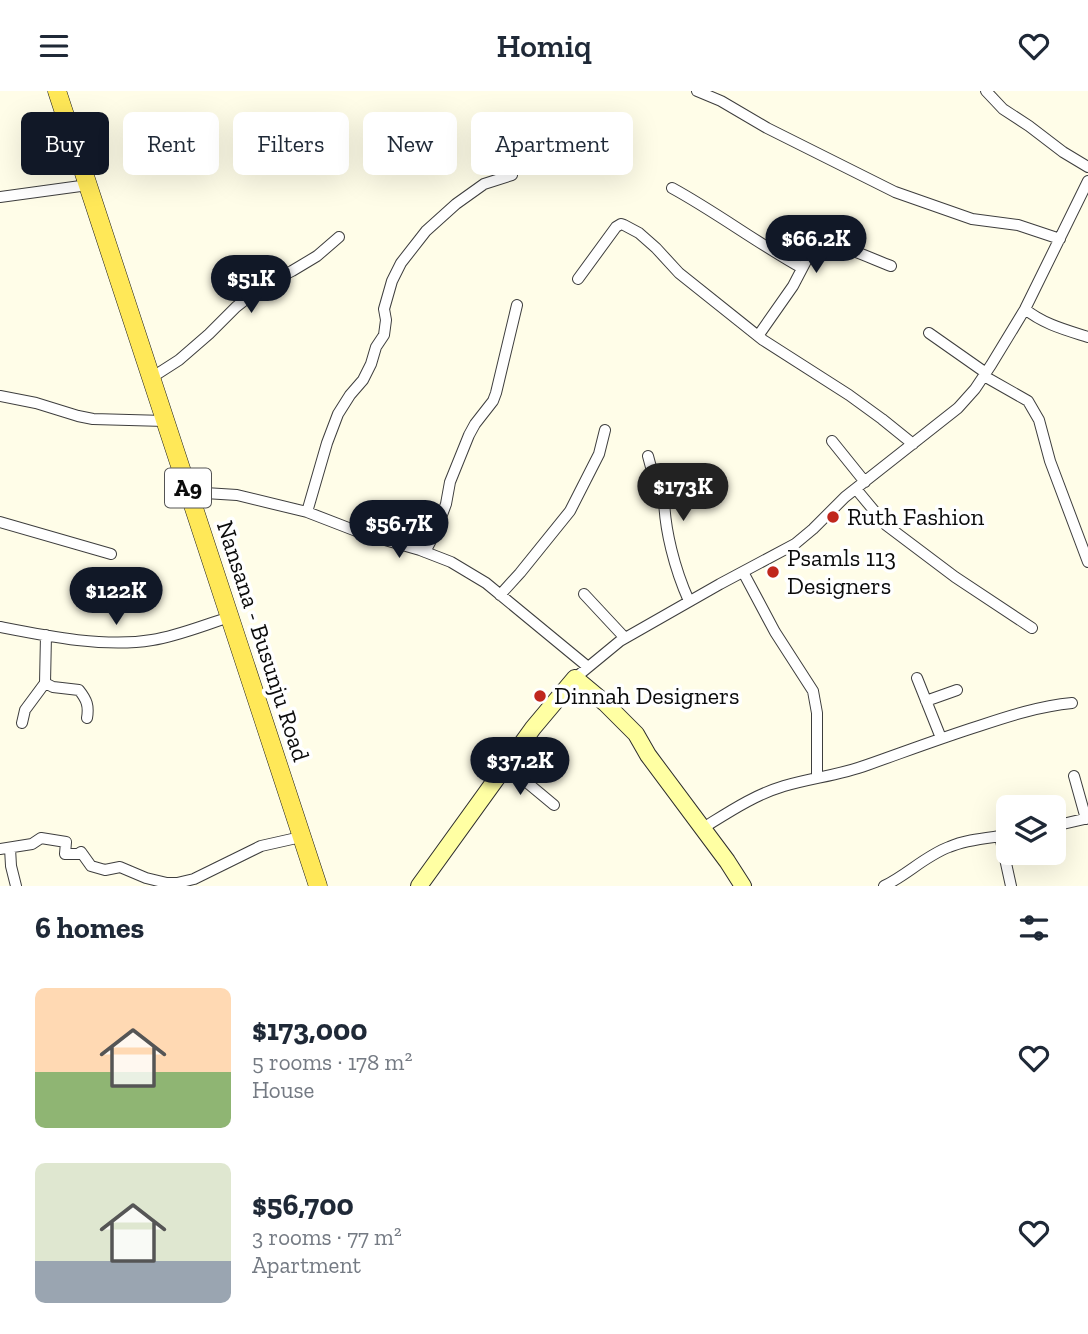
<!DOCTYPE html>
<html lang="en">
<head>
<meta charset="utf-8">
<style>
  body { margin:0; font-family:"Zilla Slab",serif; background:#f2f2f3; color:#1f2937; height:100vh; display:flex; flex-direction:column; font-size:26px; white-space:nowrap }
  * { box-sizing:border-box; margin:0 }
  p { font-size:23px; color:#747a83 }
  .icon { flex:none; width:38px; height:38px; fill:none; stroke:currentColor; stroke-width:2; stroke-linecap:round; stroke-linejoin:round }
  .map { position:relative; height:795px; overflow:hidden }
  .details { display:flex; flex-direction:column; background:#fff; flex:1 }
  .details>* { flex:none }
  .hud { position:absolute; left:21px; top:21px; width:700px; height:63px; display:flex; gap:14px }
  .buttons { position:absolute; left:996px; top:704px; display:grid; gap:14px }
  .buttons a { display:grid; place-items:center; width:70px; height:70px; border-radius:10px; background:#fff; box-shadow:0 7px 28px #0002; font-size:35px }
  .price { position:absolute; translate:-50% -60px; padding:0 16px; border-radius:24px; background:#111827; color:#fff; font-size:23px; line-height:46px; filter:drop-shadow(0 2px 4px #0008) }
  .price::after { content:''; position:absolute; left:50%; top:42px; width:21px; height:16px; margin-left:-10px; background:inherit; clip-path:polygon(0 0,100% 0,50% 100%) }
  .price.on { background:#222; color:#fff }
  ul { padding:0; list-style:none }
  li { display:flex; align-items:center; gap:21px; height:175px; padding:0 35px }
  li span { display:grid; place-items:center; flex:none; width:196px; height:140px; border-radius:10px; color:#555 }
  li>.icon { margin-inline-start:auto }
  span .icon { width:84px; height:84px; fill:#fffc; stroke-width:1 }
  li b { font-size:30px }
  h2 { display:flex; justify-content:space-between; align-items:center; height:84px; padding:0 35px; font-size:30px }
  .tag { padding:0 24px; border-radius:10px; background:#fff; box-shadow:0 7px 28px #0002; font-size:24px; line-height:63px }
  .tag.on { background:#111827; color:#fff }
  header { display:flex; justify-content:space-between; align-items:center; height:91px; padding:0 35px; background:#fff; font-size:32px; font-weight:600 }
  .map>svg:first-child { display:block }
</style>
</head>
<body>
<header><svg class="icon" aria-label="menu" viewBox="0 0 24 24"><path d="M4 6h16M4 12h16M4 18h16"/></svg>Homiq<svg class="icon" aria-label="heart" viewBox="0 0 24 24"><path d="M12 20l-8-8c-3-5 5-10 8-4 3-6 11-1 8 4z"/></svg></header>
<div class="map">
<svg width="1088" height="795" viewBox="0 0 1088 795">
  <rect width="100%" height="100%" fill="#fffde8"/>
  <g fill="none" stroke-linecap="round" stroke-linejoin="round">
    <!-- street casing -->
    <g stroke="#3e3e3e" stroke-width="12">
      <path id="street" d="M697 0 721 10 767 37 895 101 972 128 1018 134 1060 148
        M986 0 1003 18 1029 35 1063 61 1088 76
        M672 97C716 121 757 152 802 177
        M0 106 88 94
        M578 188 616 136 621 133 624 134 639 142 656 157 679 182 763 249 849 304 882 328 913 353
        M1025 218C1043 233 1066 239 1088 246
        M929 242 986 282
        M758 245 793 195 816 151C835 150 872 168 891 175
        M984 285 1028 310 1039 329 1050 370 1088 471
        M151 287 179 269 209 243 236 216 264 194 292 180 317 165 339 146
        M0 305 36 312 78 325 93 328 165 330
        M832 350 865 391
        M648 365 656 395 664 404C664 438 675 479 689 510
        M856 398 886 434 955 486 1032 537
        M189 401 237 404 307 421 364 443 420 459 451 471 486 492 588 576
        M307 421 327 352 338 323 350 304 363 289 371 273 376 256 384 244 386 229 384 218 392 190 401 172 426 140 456 113 484 93 512 84
        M0 431 111 463
        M425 461 436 440 446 413 450 391 469 344 475 333 493 310 496 302 517 214
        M743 481 775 541 813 600 817 622V686
        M584 503 625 547
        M500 504 520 482 570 420 599 363 605 339
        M0 536C46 545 105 557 152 549 178 545 204 534 230 526
        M575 587 620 550 720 493 795 453 813 438 845 406 958 317 975 298 991 274 1025 218 1088 90
        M917 587 941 647
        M45 592 53 596 79 599C87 609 89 615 87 627
        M926 610 957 599
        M22 632 25 619 45 592 46 544
        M506 674 554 714
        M1074 685 1086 728
        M1054 735 1088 727
        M703 737C729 721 754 704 784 695 811 687 840 684 867 674 904 661 941 647 979 635 1009 625 1040 615 1072 612
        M1000 745 1011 795
        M10 757 11 775 16 795
        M0 758 32 753 41 747 66 751 65 763H78L81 761 91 775 105 779 120 776 146 787 167 792H177L194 788 261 755 301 746
        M884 795C907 784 925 765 949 756 967 748 989 747 1008 744"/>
    </g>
    <!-- secondary casing -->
    <g stroke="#2d2d2d" stroke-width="18">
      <path id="secondary" d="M419 795 533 637 575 587 605 612 636 643 648 664 727 770 743 795"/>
    </g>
    <!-- primary casing -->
    <g stroke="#1c1c1c" stroke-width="19">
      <path id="primary" d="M57 0 318 795"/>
    </g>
    <!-- street -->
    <use href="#street" stroke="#fff" stroke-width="10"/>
    <!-- secondary -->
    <use href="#secondary" stroke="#ffffa3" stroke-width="16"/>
    <!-- primary -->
    <use href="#primary" stroke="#ffe858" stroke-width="18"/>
  </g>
  <!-- markers -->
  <g fill="#c0271d" stroke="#fff" stroke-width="2.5">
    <circle cx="833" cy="426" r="7"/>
    <circle cx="773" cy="481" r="7"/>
    <circle cx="540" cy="605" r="7"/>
  </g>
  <g text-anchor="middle" stroke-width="7" stroke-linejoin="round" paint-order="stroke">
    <!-- shield labels -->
    <rect fill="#fff" stroke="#545454" stroke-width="2" x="165" y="377.5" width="46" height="39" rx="5"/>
    <g font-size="23" font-weight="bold" fill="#0b0b0b">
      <text x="188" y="405">A9</text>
    </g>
    <!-- poi labels -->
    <g font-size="24" fill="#0b0b0b" stroke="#fff" text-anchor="start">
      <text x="847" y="434">Ruth Fashion</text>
      <text x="787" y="475">Psamls 113<tspan x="787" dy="28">Designers</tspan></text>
      <text x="554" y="613">Dinnah Designers</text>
    </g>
    <!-- street labels -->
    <g font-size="24" fill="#0b0b0b" stroke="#fff">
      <text transform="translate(263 550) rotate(72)" y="8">Nansana - Busunju Road</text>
    </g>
  </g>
</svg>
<div class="buttons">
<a><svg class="icon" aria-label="layers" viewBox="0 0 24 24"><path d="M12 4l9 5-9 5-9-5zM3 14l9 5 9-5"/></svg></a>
</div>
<b class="price" style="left:816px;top:184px">$66.2K</b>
<b class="price" style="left:251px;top:224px">$51K</b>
<b class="price on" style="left:683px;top:432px">$173K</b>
<b class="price" style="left:399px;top:469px">$56.7K</b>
<b class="price" style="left:116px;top:536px">$122K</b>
<b class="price" style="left:520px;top:706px">$37.2K</b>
<div class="hud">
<a class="tag on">Buy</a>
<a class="tag">Rent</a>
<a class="tag">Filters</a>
<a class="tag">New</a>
<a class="tag">Apartment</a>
</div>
</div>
<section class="details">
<h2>6 homes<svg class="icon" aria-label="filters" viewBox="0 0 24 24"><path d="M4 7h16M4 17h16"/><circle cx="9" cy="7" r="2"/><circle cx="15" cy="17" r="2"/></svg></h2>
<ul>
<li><span style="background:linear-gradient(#ffd9b3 60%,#8fb573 0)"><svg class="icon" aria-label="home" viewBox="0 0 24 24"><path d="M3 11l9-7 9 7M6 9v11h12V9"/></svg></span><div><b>$173,000</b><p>5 rooms · 178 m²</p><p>House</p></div><svg class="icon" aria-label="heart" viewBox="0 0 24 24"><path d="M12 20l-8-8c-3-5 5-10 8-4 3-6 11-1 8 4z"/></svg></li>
<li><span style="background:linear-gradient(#dfe7d0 70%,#9aa5b1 0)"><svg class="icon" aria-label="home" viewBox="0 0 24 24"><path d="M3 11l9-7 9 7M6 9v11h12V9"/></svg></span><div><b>$56,700</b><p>3 rooms · 77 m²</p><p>Apartment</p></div><svg class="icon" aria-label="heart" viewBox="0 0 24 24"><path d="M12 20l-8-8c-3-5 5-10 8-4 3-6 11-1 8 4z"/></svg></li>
</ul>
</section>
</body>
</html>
